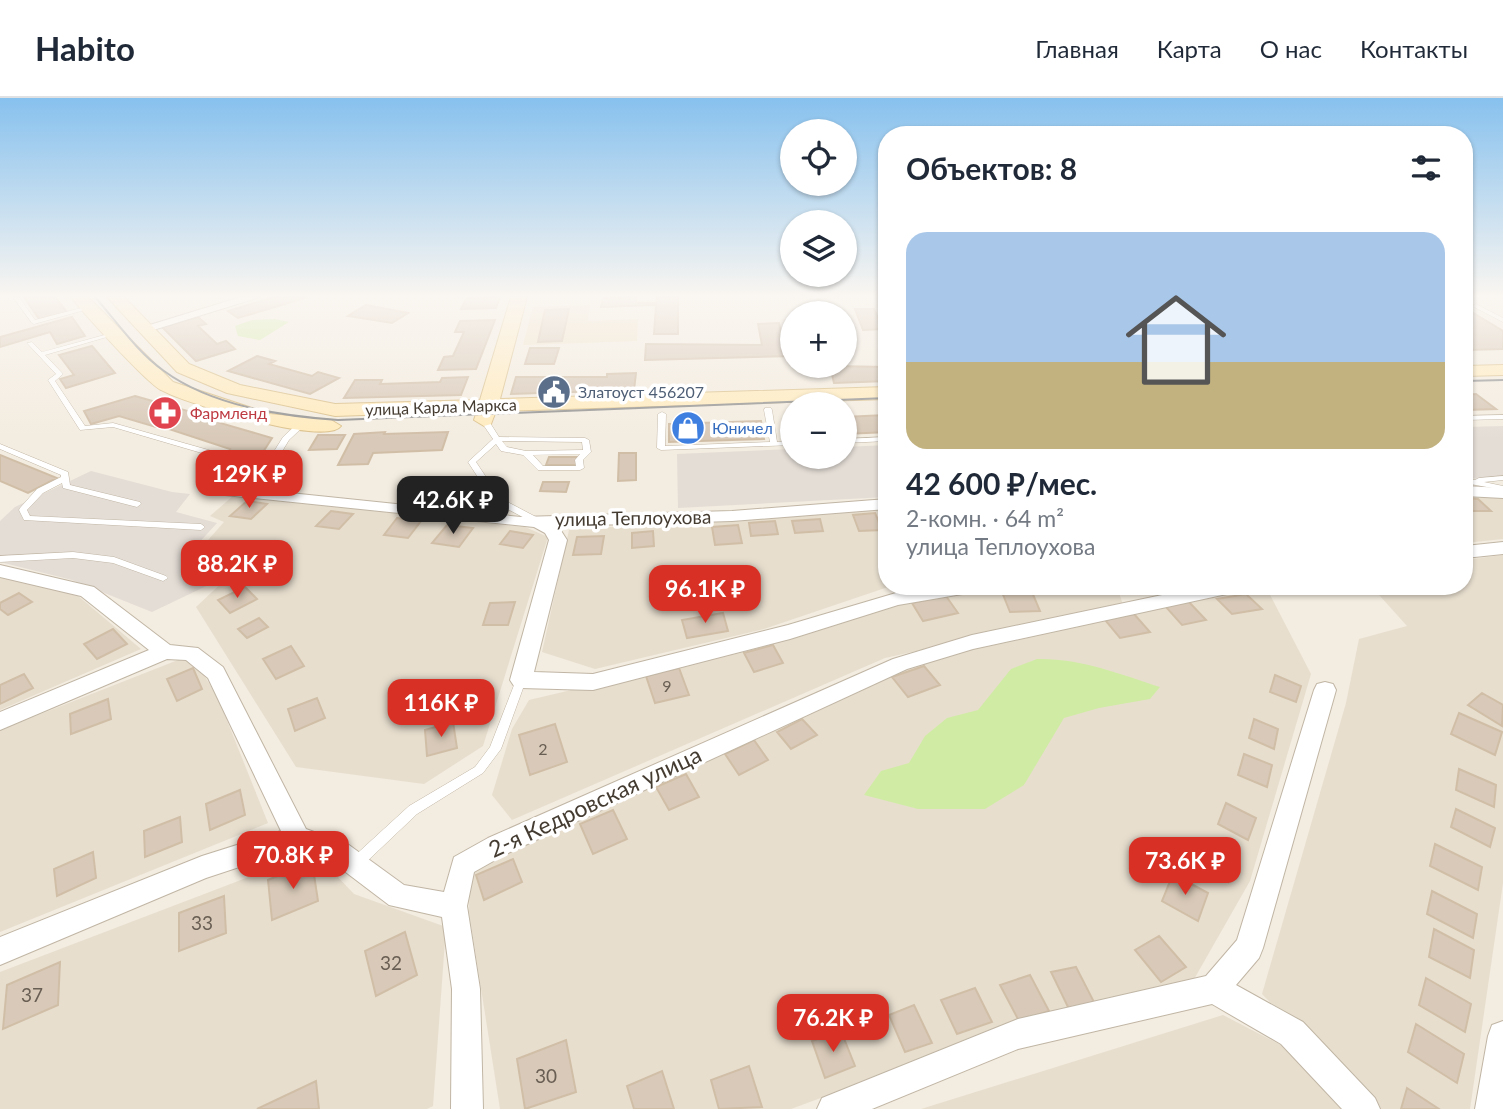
<!DOCTYPE html>
<html lang="ru">
<head>
<meta charset="utf-8">
<style>
  body { margin:0; font-family:Lato,sans-serif; background:#f2f2f3; color:#1f2937; height:100vh; display:flex; flex-direction:column; font-size:26px; white-space:nowrap }
  * { box-sizing:border-box; margin:0 }
  p { font-size:23px; color:#747a83 }
  .icon { flex:none; width:38px; height:38px; fill:none; stroke:currentColor; stroke-width:2; stroke-linecap:round; stroke-linejoin:round }
  .map { position:relative; flex:1; overflow:hidden }
  .sheet { position:absolute; left:878px; top:28px; width:595px; height:469px; display:flex; flex-direction:column; background:#fff; border-radius:28px; box-shadow:0 2px 5px #0004 }
  .sheet>* { flex:none }
  .buttons { position:absolute; left:780px; top:21px; display:grid; gap:14px }
  .buttons a { display:grid; place-items:center; width:77px; height:77px; border-radius:50%; background:#fff; box-shadow:0 2px 5px #0004; font-size:35px }
  .price { position:absolute; translate:-50% -60px; padding:0 16px; border-radius:14px; background:#d93025; color:#fff; font-size:23px; line-height:46px; filter:drop-shadow(0 2px 4px #0008) }
  .price::after { content:''; position:absolute; left:50%; top:42px; width:21px; height:16px; margin-left:-10px; background:inherit; clip-path:polygon(0 0,100% 0,50% 100%) }
  .price.active { background:#222; color:#fff }
  ul { padding:0; list-style:none }
  li { display:grid; align-content:center; gap:14px; height:371px; padding:0 28px }
  li span { display:grid; place-items:center; height:217px; border-radius:21px; color:#555 }
  li>.icon { margin-inline-start:auto }
  span .icon { width:126px; height:126px; fill:#fffc; stroke-width:1 }
  li b { font-size:30px }
  h2 { display:flex; justify-content:space-between; align-items:center; height:84px; padding:0 28px; font-size:30px }
  header { display:flex; align-items:center; gap:42px; box-sizing:border-box; height:98px; padding:0 35px; background:#fff; border-bottom:2px solid #e0e1e3 }
  header strong { font-size:33px }
  nav { display:flex; gap:38px; margin-inline-start:auto; font-size:24px }
  .map>svg:first-child { display:block }
</style>
</head>
<body>
<header>
<strong>Habito</strong>
<nav><a>Главная</a><a>Карта</a><a>О нас</a><a>Контакты</a></nav>
</header>
<div class="map">
<svg width="1503" height="1011" viewBox="0 0 1503 1011">
  <rect width="100%" height="100%" fill="#f3ece0"/>
  <!-- residential -->
  <path fill="#e7dece" d="M1465 396 1503 398V441L1465 445Z
    M233 398 525 429 548 439 483 648 424 686 296 669 196 509 229 478 194 458 224 424 210 418Z
    M887 409V488H891L764 531 595 571 542 554 569 432Z
    M1503 457V785L1470 1011H1375L1262 896 1346 605 1359 541 1407 528 1371 488H1465V462Z
    M0 478 77 497 141 551 0 612Z
    M1117 488 1123 507 885 560 512 722 492 697 512 631 529 602 720 557 907 502 993 489Z
    M1266 489 1311 576 1250 783 1193 883 1009 930 791 1011H500L469 814 470 771 912 566 1089 524Z
    M178 562 196 564 218 600 268 725 0 834V632Z
    M314 754 354 796 446 829 433 1008 427 1011H0V874Z
    M1223 917 1306 960 1359 1011H921Z"/>
  <!-- industrial -->
  <path fill="#e4ddd6" d="M1503 328V382L1465 380V329Z
    M887 347V399L678 410 677 356 793 351V359H845V349Z
    M91 373 172 394 190 396 176 414 217 425 186 459 221 481 152 514 72 482 0 464V423L15 409Z"/>
  <!-- education -->
  <path fill="#eee1c8" d="M590 207 588 223 638 221 637 243 523 247 533 209Z"/>
  <!-- green -->
  <path fill="#d0eca4" d="M275 221 289 224 260 242 238 238 235 228 252 222Z
    M1037 561C1080 560 1120 576 1160 589L1150 601 1099 610 1064 620 1024 687 985 711H918L864 697 881 673 909 665 925 638 947 620 978 612 1011 571Z"/>
  <!-- building -->
  <path fill="#d8c9b8" stroke="#d1bea7" stroke-width="2" d="M24 199H55L67 214 39 221Z
    M274 199H308L238 220 228 213Z
    M500 199 496 210 461 211 467 200Z
    M636 199V205H656L657 199H678V236H654L656 207 601 209 603 200Z
    M366 207 408 215 392 225 348 218Z
    M1465 210 1503 233V251L1465 252Z
    M569 211 562 243 538 244 545 212Z
    M855 211H874L883 231 863 232Z
    M72 219 85 238 57 246 50 234 0 249V239Z
    M198 219 206 226 198 228 217 246 226 243 235 251 196 263 162 229Z
    M495 222 476 271 438 272 444 259 453 258 464 234H455L460 223Z
    M779 225 783 244H793V258L645 262 646 246 762 247 758 226Z
    M92 248 115 275 66 290 60 281 74 277 59 257Z
    M530 250H559L554 266H525Z
    M257 258 275 263 269 266 312 278 318 274 339 280 310 296 228 273Z
    M830 268 887 269V283L834 285Z
    M636 275 634 292 511 296 516 279H607V276Z
    M468 279 461 297 344 300 355 282H382L380 286 440 284 442 280Z
    M1476 296 1496 311 1465 312V297Z
    M135 298 223 323 220 325 272 340 254 368H218L230 351 160 328 156 329 119 318 91 326 84 313Z
    M885 317 887 334 845 336V319Z
    M761 323 764 341 669 344V326Z
    M385 334 384 336 448 334 442 352 373 355 368 366 338 367 354 336Z
    M318 337H345L337 351 309 352Z
    M619 355H636V382L618 383Z
    M0 357 57 380 28 395 0 383Z
    M549 359H578L576 367H546Z
    M543 384H569L566 394 540 393Z
    M1465 400 1478 401 1491 413H1465Z
    M247 403 267 406 251 421 230 418Z
    M331 413 353 416 339 431 316 428Z
    M875 415 882 432 859 433 853 417Z
    M397 420 421 423 408 440 384 437Z
    M820 421 823 433 795 435 792 423Z
    M775 423 778 436 751 438 749 425Z
    M447 427 473 430 459 449 432 445Z
    M738 427 742 445 715 447 712 429Z
    M510 433 533 437 523 450 500 446Z
    M653 433 654 448 632 450V435Z
    M604 438 601 456 573 457 577 439Z
    M245 489 257 501 230 515 218 502Z
    M1002 494H1032L1040 513 1010 514Z
    M19 495 32 504 8 517 0 511V505Z
    M1246 496 1262 511 1232 516 1217 501Z
    M946 498 958 515 923 523 912 505Z
    M515 504 508 527H483L490 505Z
    M1189 504 1206 522 1182 527 1165 508Z
    M723 515 728 533 687 540 682 522Z
    M1134 516 1150 534 1120 540 1105 522Z
    M259 520 268 529 247 540 238 531Z
    M113 531 127 546 97 561 84 546Z
    M773 547 783 565 754 574 744 555Z
    M291 548 304 568 276 581 263 561Z
    M924 568 940 587 908 599 892 579Z
    M193 570 202 591 177 603 167 581Z
    M679 570 689 597 655 605 646 578Z
    M24 576 33 590 0 606V587Z
    M1275 577 1301 588 1296 604 1270 594Z
    M1482 595 1503 607 1502 628 1468 607Z
    M317 600 325 620 295 633 288 611Z
    M108 601 111 621 71 636 70 616Z
    M1459 615 1502 634 1495 657 1451 636Z
    M802 621 817 637 791 651 777 634Z
    M1254 621 1278 631 1274 651 1249 640Z
    M453 624 457 650 427 658 425 632Z
    M555 626 567 664 530 677 519 637Z
    M754 642 768 662 739 677 725 656Z
    M1244 656 1272 667 1267 689 1238 677Z
    M1459 671 1496 687 1494 709 1456 692Z
    M686 676 699 699 669 712 656 689Z
    M240 692 245 717 210 732 206 706Z
    M1226 705 1256 720 1248 742 1218 726Z
    M1456 711 1495 730 1490 749 1451 729Z
    M613 712 627 741 593 756 580 726Z
    M180 719 182 744 145 759 144 733Z
    M1205 746 1237 764 1228 784 1196 765Z
    M1435 746 1482 769 1478 792 1430 768Z
    M93 754 96 780 57 798 54 771Z
    M513 761 522 784 484 802 476 777Z
    M312 764 318 803 272 822 268 782Z
    M1173 776 1208 795 1198 823 1162 803Z
    M1432 793 1477 816 1473 840 1427 816Z
    M224 798 226 835 179 853V815Z
    M1434 831 1474 852 1470 880 1429 859Z
    M405 834 417 877 376 898 365 853Z
    M1159 838 1186 869 1161 884 1135 852Z
    M60 864 58 907 3 931 7 887Z
    M1076 869 1094 904 1069 911 1051 874Z
    M1030 877 1049 913 1019 923 1000 887Z
    M1426 880 1471 906 1465 934 1419 907Z
    M975 890 992 924 957 936 941 902Z
    M914 907 932 945 905 954 889 917Z
    M1416 926 1464 956 1457 985 1408 954Z
    M841 933 855 968 825 980 812 943Z
    M566 942 576 994 525 1011 517 961Z
    M749 968 762 1009 719 1011 711 982Z
    M662 973 674 1011H634L627 988Z
    M316 983 319 1011H257Z
    M1407 990 1439 1011H1401Z"/>
  <g fill="none" stroke-linecap="round" stroke-linejoin="round">
    <!-- lane casing -->
    <g stroke="#c1b6a5" stroke-width="1">
      <path id="lane" d="M13 199H19L35 222 89 208 92 210 34 226 32 225Z
        M1476 206 1503 220V224L1474 209 1473 208Z
        M112 235 117 236 45 257 63 276 55 283 85 328 113 325 219 355 220 357 214 372 263 371 283 339 298 325H301L305 327 289 342 269 375H266L209 376 205 374 212 358 113 329 80 332 48 282 56 276 27 245 32 244 42 254Z
        M765 310H771L772 312 777 344 793 343V347L661 352 657 350 658 316 662 314 666 316 665 348 770 344 764 312Z
        M1503 317V321L1465 322V318Z
        M481 320H487L499 339 585 340 589 342 591 354 583 362 584 370 580 372H538L523 357 501 353 496 346 476 364 500 400 538 420 539 422 538 424H532L494 404 468 364 493 341 480 322ZM502 343 582 344 583 352 526 353 507 349ZM580 356 575 362 576 368H543L533 357Z
        M887 339V343L845 345V341Z
        M0 346 68 374 70 387 140 404 141 406 137 409 63 390 62 385 43 395 27 412 30 418 201 426 205 429 201 432 24 422 19 412 20 410 37 391 61 379V377L0 351Z
        M1503 378V382L1484 384 1503 388V392L1465 385V381L1475 382 1479 380Z
        M73 454 114 459 166 478 168 480 163 483 113 465 73 460 0 464V458Z
        M521 578 525 579 526 582 501 651 483 675 417 716 360 770 355 772 350 770 349 766 350 762 409 708 475 669 490 649 516 582 517 579Z"/>
    </g>
    <!-- street casing -->
    <g stroke="#c1b6a5" stroke-width="2">
      <path id="street" d="M241 199H260L150 233 140 230Z
        M212 387 521 419 732 413 887 401V411L732 423 558 428 567 442 534 574 593 576 788 527 896 495 934 488H983L974 494 898 507 790 541 593 592 521 590 514 588 510 582 549 442 545 435 534 429 206 395 204 392Z
        M1465 388 1503 390V400L1465 398Z
        M1503 444V456L1465 460V448Z
        M0 467 94 489 170 547 198 550 223 569 306 731 349 747 404 787 444 794 454 759 488 740 893 561 972 537 1205 488H1245L1236 494 973 551 907 571 506 756 474 774 467 808 480 891 483 1011H451L452 891 442 819 389 807 331 763 297 750 206 780 0 867V839L202 758 281 733 208 580 186 562 167 561 0 632V614L149 552 81 498 0 479Z
        M1325 584 1333 586 1336 592 1263 850 1259 860 1236 887 1303 924 1375 1000 1380 1011H1342L1281 946 1212 906 1018 951 872 1011H817L822 1000 1018 921 1206 878 1237 842 1314 592 1317 586Z
        M1503 923V1011H1475L1488 938 1492 927Z"/>
    </g>
    <!-- secondary casing -->
    <g stroke="#dbc18c" stroke-width="2">
      <path id="secondary" d="M71 199H88L173 284 270 316 331 322 341 328C326 349 184 305 161 292 147 285 83 215 71 199Z
        M107 199H124L189 266 240 287 335 306 480 302 511 199H527L500 301 887 289V301L496 313 491 326 484 328 474 322 477 313 335 318 227 295 177 274Z
        M1503 267V277L1465 278V268Z"/>
    </g>
    <!-- lane -->
    <use href="#lane" fill="#fff" fill-rule="evenodd"/>
    <!-- street -->
    <use href="#street" fill="#fff" fill-rule="evenodd"/>
    <!-- secondary -->
    <use href="#secondary" fill="#ffebbe" fill-rule="evenodd"/>
    <!-- tram -->
    <path stroke="#939393" stroke-width="2" d="M95 199C117 224 137 254 164 273 212 308 281 318 338 322L887 300
      M1465 283 1503 282"/>
  </g>
  <!-- sky -->
  <linearGradient id="sky" x2="0" y2="1"><stop stop-color="#87c1ee"/><stop offset="0.58" stop-color="#faf6f1"/><stop offset="1" stop-color="#faf6f1" stop-opacity="0"/></linearGradient>
  <rect width="1503" height="341" fill="url(#sky)"/>
  <!-- icons -->
  <defs>
    <g id="civic-disc" transform="scale(1.75)"><circle r="9.5" fill="#5c6f8a" stroke="#fff"/><path d="M-.6-6.5H3V-4.5H.6V-3L4-1V1h2V6H-6V1h2V-1L-.6-3ZM-1.2 2.5V6h2.4V2.5Z" fill="#fff"/></g>
    <g id="pharmacy-disc" transform="scale(1.75)"><circle r="9.5" fill="#e0444e" stroke="#fff"/><path d="M-2-6h4v4h4v4h-4v4h-4v-4h-4v-4h4Z" fill="#fff"/></g>
    <g id="shop-disc" transform="scale(1.75)"><circle r="9.5" fill="#3f7fe0" stroke="#fff"/><path d="M-5-2.5h2.3a2.7 3.5 0 0 1 5.4 0H5L5.5 6h-11ZM-1.5-2.5h3a1.5 2.3 0 0 0-3 0Z" fill="#fff"/></g>
  </defs>
  <g fill-rule="evenodd">
    <use href="#civic-disc" x="554" y="294"/>
    <use href="#pharmacy-disc" x="165" y="315"/>
    <use href="#shop-disc" x="688" y="330"/>
  </g>
  <g text-anchor="middle" stroke-width="7" stroke-linejoin="round" paint-order="stroke">
    <!-- far-service labels -->
    <g font-size="16" fill="#4e5e75" stroke="#fff" text-anchor="start">
      <text x="578" y="300">Златоуст 456207</text>
    </g>
    <!-- far-street labels -->
    <g font-size="16" fill="#443b31" stroke="#fff">
      <text transform="translate(441 309) rotate(-2)" y="6">улица Карла Маркса</text>
    </g>
    <!-- far-health labels -->
    <g font-size="16" fill="#be3a42" stroke="#fff" text-anchor="start">
      <text x="190" y="321">Фармленд</text>
    </g>
    <!-- far-shop labels -->
    <g font-size="16" fill="#366cbe" stroke="#fff" text-anchor="start">
      <text x="712" y="336">Юничел</text>
    </g>
    <!-- number labels -->
    <g font-size="16" fill="#695e53">
      <text x="667" y="594">9</text>
      <text x="543" y="657">2</text>
    </g>
    <!-- street labels -->
    <g font-size="19" fill="#443b31" stroke="#fff">
      <text transform="translate(633 420) rotate(-1)" y="7">улица Теплоухова</text>
    </g>
    <!-- near-number labels -->
    <g font-size="19" fill="#695e53">
      <text x="202" y="832">33</text>
      <text x="391" y="872">32</text>
      <text x="32" y="904">37</text>
      <text x="546" y="985">30</text>
    </g>
    <!-- near-street labels -->
    <g font-size="23" fill="#443b31" stroke="#fff">
      <text transform="translate(595 704) rotate(-25)" y="8">2-я Кедровская улица</text>
    </g>
  </g>
</svg>
<div class="buttons">
<a><svg class="icon" aria-label="locate" viewBox="0 0 24 24"><circle cx="12" cy="12" r="6"/><path d="M12 2v4M12 18v4M2 12h4M18 12h4"/></svg></a>
<a><svg class="icon" aria-label="layers" viewBox="0 0 24 24"><path d="M12 4l9 5-9 5-9-5zM3 14l9 5 9-5"/></svg></a>
<a>+</a>
<a>−</a>
</div>
<b class="price" style="left:249px;top:412px">129K ₽</b>
<b class="price active" style="left:453px;top:438px">42.6K ₽</b>
<b class="price" style="left:237px;top:502px">88.2K ₽</b>
<b class="price" style="left:705px;top:527px">96.1K ₽</b>
<b class="price" style="left:441px;top:641px">116K ₽</b>
<b class="price" style="left:293px;top:793px">70.8K ₽</b>
<b class="price" style="left:1185px;top:799px">73.6K ₽</b>
<b class="price" style="left:833px;top:956px">76.2K ₽</b>
<section class="sheet">
<h2>Объектов: 8<svg class="icon" aria-label="filters" viewBox="0 0 24 24"><path d="M4 7h16M4 17h16"/><circle cx="9" cy="7" r="2"/><circle cx="15" cy="17" r="2"/></svg></h2>
<ul>
<li><span style="background:linear-gradient(#a9c7e8 60%,#c2b280 0)"><svg class="icon" aria-label="home" viewBox="0 0 24 24"><path d="M3 11l9-7 9 7M6 9v11h12V9"/></svg></span><div><b>42 600 ₽/мес.</b><p>2-комн. · 64 m²</p><p>улица Теплоухова</p></div></li>
</ul>
</section>
</div>
</body>
</html>
